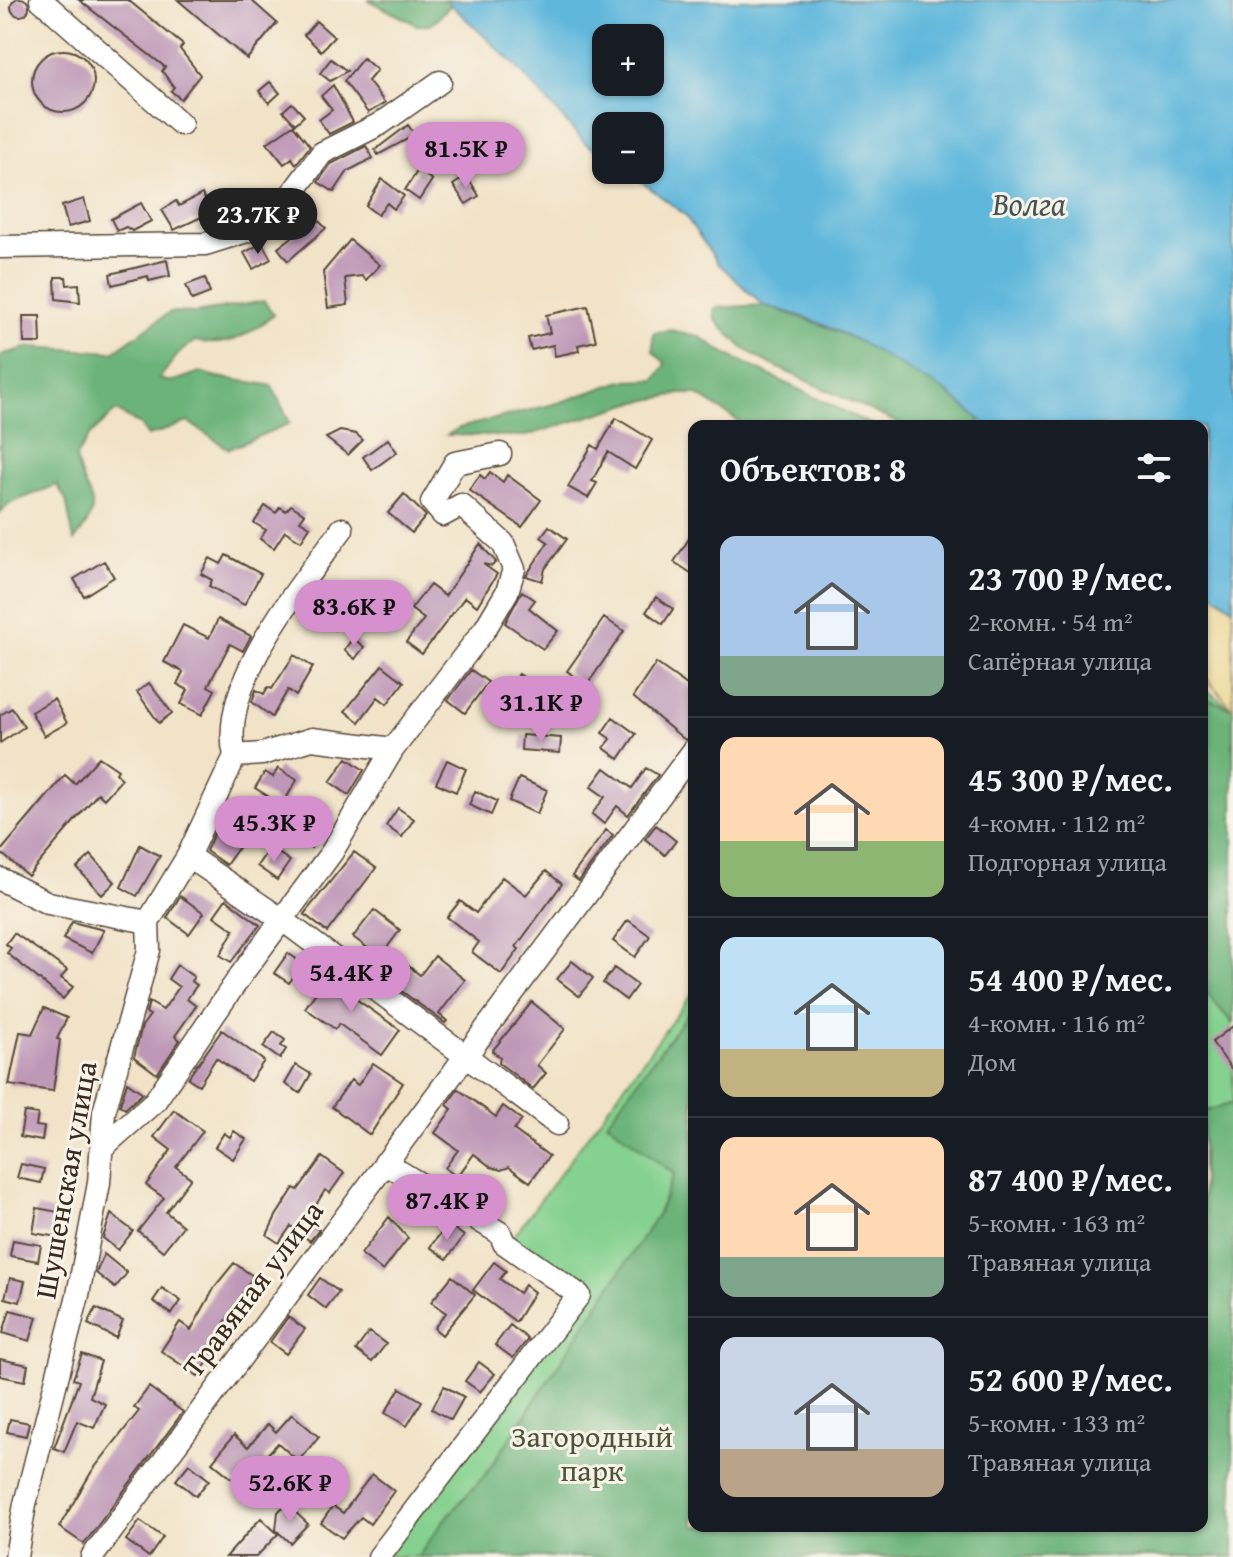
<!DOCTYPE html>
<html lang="ru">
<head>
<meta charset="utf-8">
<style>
  body { margin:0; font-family:"Gentium Book Plus",serif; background:#242831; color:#f1f3f6; height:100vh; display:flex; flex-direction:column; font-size:30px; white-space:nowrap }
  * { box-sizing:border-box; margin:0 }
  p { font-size:26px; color:#9ea1a6 }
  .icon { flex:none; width:44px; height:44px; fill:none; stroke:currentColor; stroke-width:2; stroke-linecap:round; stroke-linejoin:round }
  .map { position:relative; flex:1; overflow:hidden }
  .panel { position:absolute; left:688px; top:420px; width:520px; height:1112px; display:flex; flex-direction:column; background:#171b24; border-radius:16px; box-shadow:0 2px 6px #0004 }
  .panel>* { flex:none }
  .tools { position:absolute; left:592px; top:24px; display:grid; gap:16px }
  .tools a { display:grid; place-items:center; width:72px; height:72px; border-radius:16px; background:#171b24; box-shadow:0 2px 6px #0004; font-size:40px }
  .price { position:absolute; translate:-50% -68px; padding:0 18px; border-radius:28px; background:#d690ce; color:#111; font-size:26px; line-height:52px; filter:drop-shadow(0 2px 4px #0008) }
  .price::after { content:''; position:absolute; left:50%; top:48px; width:24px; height:18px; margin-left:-12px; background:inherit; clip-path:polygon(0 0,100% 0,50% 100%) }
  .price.current { background:#222; color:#fff }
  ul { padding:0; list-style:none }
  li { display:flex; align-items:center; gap:24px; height:200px; padding:0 32px }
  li+li { border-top:2px solid #363941 }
  li span { display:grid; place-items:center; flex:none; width:224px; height:160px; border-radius:16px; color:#555 }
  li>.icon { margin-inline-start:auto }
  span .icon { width:96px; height:96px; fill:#fffc; stroke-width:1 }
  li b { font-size:34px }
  h2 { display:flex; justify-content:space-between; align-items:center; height:96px; padding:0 32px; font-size:34px }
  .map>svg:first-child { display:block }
</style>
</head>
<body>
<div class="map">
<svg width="1233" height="1557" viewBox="0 0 1233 1557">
  <rect width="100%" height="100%" fill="#f7f3e8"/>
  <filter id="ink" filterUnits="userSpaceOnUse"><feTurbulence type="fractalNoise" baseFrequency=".0125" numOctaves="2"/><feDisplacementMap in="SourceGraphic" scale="16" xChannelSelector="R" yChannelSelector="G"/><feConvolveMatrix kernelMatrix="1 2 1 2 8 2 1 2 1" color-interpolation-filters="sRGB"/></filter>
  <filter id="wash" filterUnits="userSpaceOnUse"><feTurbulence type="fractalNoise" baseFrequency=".006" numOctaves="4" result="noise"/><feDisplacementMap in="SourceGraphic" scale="32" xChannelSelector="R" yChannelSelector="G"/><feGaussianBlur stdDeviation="1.8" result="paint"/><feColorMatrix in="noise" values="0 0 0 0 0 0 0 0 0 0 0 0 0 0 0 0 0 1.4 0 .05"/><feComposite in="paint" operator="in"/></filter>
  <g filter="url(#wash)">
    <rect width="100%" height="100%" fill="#f2e3c8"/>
    <!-- green -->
    <path fill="#85d18f" stroke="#607e56" stroke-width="2" d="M1202 687 1233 709V1557H387L585 1294 511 1240 694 991V1526H1202Z"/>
    <!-- forest -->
    <path fill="#6cb37a" stroke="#546e4c" stroke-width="2" d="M368 0H446L451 5 431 25H417Z
      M264 301 274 315C247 335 229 349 195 341L180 352 159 379 172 382 200 372C223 381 247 380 272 386L290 423 229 449 188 422 148 436 140 425 116 411 90 435 76 457C83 502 110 497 74 541L66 500 57 485 10 503 0 513V355L30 347 113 352 170 312 196 313Z
      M763 305C841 328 920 366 981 420L977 426H904L762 360 742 347 715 320 714 308Z
      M670 330 698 336 728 355 874 426H746L696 394H680L632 403 526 436 447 435 459 428 558 403 622 381 655 380 666 364 653 351V333Z
      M1202 697 1233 709V1024L1202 988Z
      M694 1005V1526H1202V1112L1233 1103V1557H418L443 1521 486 1474 657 1216 674 1174 607 1122Z"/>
    <!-- sand -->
    <path fill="#eeda9e" stroke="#94825e" stroke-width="2" d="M1202 585 1233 608V709L1202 673Z"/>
    <!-- water -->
    <path fill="#5fb7dc" stroke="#4d707d" stroke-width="2" fill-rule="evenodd" d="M446 0H1233V608L1202 585V426H988L948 393 852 338 808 318 763 305 718 263 684 214 626 170H650V126H606V157L585 143 515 65ZM606 38H650V82H606Z"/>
    <g id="blocks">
      <!-- building -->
      <path fill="#be98b7" d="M11 7a9 9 0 1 1 18 0a9 9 0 1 1-18 0Z
        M79 0H128L183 45 180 49 200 75 181 99 171 91 174 87 162 71 165 67Z
        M178 0H251L277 23 247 59Z
        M316 21 334 37 321 51 304 35Z
        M32 81a31 31 0 1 1 62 0a31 31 0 1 1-62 0Z
        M363 58 377 70 368 81 385 103 368 113 344 81Z
        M331 59 347 71 330 81 320 73Z
        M270 82 280 93 269 103 259 91Z
        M333 85 353 122 329 134 319 120 332 110 321 96Z
        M292 103 304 116 295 124 283 111Z
        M293 125 310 146 296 164 292 158 284 164 267 143Z
        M408 125 415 135 378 155 375 150Z
        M366 146 373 158 348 171 334 192 318 182 331 164Z
        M418 170 432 180 419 200 405 190Z
        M467 176 479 196 466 204 453 185Z
        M382 179 404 196 394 209 387 203 378 215 366 206Z
        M202 194 212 212 174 230 162 210 176 201 179 206Z
        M84 199 90 221 68 227 62 206Z
        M141 203 151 221 132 231 126 227 117 231 111 219Z
        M305 208 326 228 288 261 278 248 304 228 295 219Z
        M350 240 380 265 366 280 362 276 345 278 348 305 328 308 323 272Z
        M262 243 271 259 253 269 244 253Z
        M167 260 170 276 149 281 148 276 112 285 110 274Z
        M55 277H66L67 285 79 284 80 302 56 299Z
        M205 278 210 293 192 300 186 285Z
        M588 306 596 341 578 345 579 351 555 356 553 345 531 350 528 338 550 333 546 315Z
        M23 316H40L41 343H24Z
        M616 418 652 440 635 469 608 452 592 481 597 483 588 498 568 487 592 445 598 449Z
        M340 431 356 434 363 440 348 455 326 438Z
        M388 439 397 452 372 470 363 457Z
        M490 472 503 482 507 475 541 500 522 527 469 490 480 475 485 479Z
        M404 494 426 516 412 533 388 513Z
        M291 505 305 514 300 521 310 527 301 541 285 531 274 548 260 539 266 530 254 523 265 506 276 513 280 507 286 511Z
        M549 526 567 539 545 569 542 581 526 576 548 542 541 537Z
        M694 531V575L674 562Z
        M480 544 496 562 492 566 483 564 497 574 477 606 465 597 422 654 406 642 424 619 411 609 430 585 445 596Z
        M226 555 261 574 244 605 209 586 212 580 201 574 210 558 221 564Z
        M104 561 114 577 84 596 74 579Z
        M522 591 535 600 529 608 558 631 543 649 505 623Z
        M326 595 347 607 334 630 313 618Z
        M656 597 673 609 663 624 646 612Z
        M604 618 624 631 587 685 567 671Z
        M218 619 251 636 243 651 230 644 208 686 215 690 202 715 181 704 188 690 177 684 183 672 164 662 183 625 209 638Z
        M353 638 364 647 355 659 344 650Z
        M294 655 313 667 296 696 288 690 272 717 252 702 256 690 264 694 268 687 272 689Z
        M656 663 694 690V733L685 740 633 697Z
        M382 665 404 682 387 704 378 697 359 722 345 711Z
        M471 670 488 682 465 713 448 700Z
        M519 674 538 687 521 713 502 700Z
        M149 683 172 713 159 723 137 692Z
        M54 699 67 723 44 736 31 712Z
        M12 708 24 727 0 743V715Z
        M613 717 636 734 619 759 604 748 611 739 602 733Z
        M522 735 561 738 560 753 521 750Z
        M99 757 118 770 116 773 122 779 104 799 98 793 28 876 0 852 65 775 75 784Z
        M347 758 364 770 349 795 330 782Z
        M447 760 466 769 456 792 436 783Z
        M278 768 297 780 282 805 255 788 265 772 273 777Z
        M605 768 632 788 646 768 658 775 628 815 617 806 604 824 592 814 605 797 591 787Z
        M519 778 547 790 537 814 509 801Z
        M475 791 497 801 491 815 469 805Z
        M398 808 414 819 402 837 386 826Z
        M238 810 256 823 226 865 206 851 214 833 226 841 238 824 232 819Z
        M303 817 323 831 311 848 291 834Z
        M656 825 676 841 665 855 645 839Z
        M606 830 613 835 579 881 572 876Z
        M140 845 160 856 137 896 121 887Z
        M270 847 290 861 277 880 257 866Z
        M354 852 376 868 327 932 304 914Z
        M91 855 115 882 102 895 77 868Z
        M546 871 562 884 516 947 519 949 501 974 472 952 479 942 447 917 460 901 476 913 502 877 526 895Z
        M180 896 204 913 189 934 167 918Z
        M226 899 260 925 231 962 220 955 234 930 214 916Z
        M374 910 400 930 380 957 353 937Z
        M628 920 650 936 635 957 613 941Z
        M72 922 104 930 92 953 63 939Z
        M14 933 67 970 61 978 73 987 63 999 7 953 11 948 6 944Z
        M288 953 303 964 289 983 274 973Z
        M373 955 399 973 406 964 420 975 435 956 465 980 439 1014 447 1021 445 1023 366 965Z
        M572 961 593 978 579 996 557 979Z
        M177 965 194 977 191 981 197 985 187 999 196 1006 175 1036 180 1040 157 1074 134 1057 142 1026 150 1015 146 1013 149 1002 163 1010 179 987 168 979Z
        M614 968 637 985 626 1000 603 983Z
        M330 973 359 995 356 999 400 1030 382 1055 339 1024 335 1029 305 1008Z
        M532 1002 565 1029 537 1065 546 1073 533 1089 499 1063 500 1057 492 1051Z
        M44 1008 67 1018 57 1039 60 1040 53 1091 9 1085 20 1032 32 1034Z
        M1233 1026V1071L1212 1042Z
        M222 1030 264 1061 250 1081 216 1058 199 1085 188 1078Z
        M274 1032 285 1040 281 1046 286 1049 280 1059 263 1047Z
        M373 1063 403 1083 370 1135 332 1107 351 1080 358 1085Z
        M296 1065 311 1074 300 1093 285 1084Z
        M127 1082 143 1093 125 1109 120 1105Z
        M458 1089 496 1117 503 1106 522 1120 514 1130 549 1156 530 1182 509 1167 501 1170 491 1167 474 1154 457 1177 445 1168 458 1150 435 1133 452 1109 447 1105Z
        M174 1110 203 1131 176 1167 191 1178 166 1212 183 1226 163 1251 138 1231 164 1198 146 1185 171 1150 154 1137Z
        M24 1112 38 1114 36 1126 44 1127 42 1141 20 1137Z
        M234 1131 246 1139 233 1159 215 1147 224 1133 230 1137Z
        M322 1157 344 1173 330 1193 325 1190 306 1221 319 1230 310 1241 291 1226 279 1243 267 1235 276 1216 294 1188 298 1190Z
        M21 1164 44 1169 41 1183 17 1178Z
        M37 1208 69 1214 64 1238 33 1233Z
        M111 1214 133 1231 118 1250 103 1238Z
        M389 1217 408 1238 383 1271 361 1254Z
        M448 1224 464 1236 447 1259 430 1247Z
        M13 1240 41 1245 38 1261 10 1256Z
        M104 1254 127 1273 115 1288 96 1273Z
        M494 1262 506 1271 500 1279 519 1293 525 1285 534 1292 516 1322 473 1290Z
        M234 1263 253 1276 212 1344 222 1350 212 1366 207 1363 198 1376 161 1351 180 1322 191 1330 216 1285Z
        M452 1276 475 1295 442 1335 434 1328 446 1313 431 1302Z
        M10 1278 25 1281 20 1302 5 1298Z
        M320 1278 339 1292 326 1309 308 1295Z
        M162 1288 181 1301 172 1314 153 1301Z
        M96 1308 123 1321 116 1338 88 1324Z
        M10 1310 37 1317 30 1341 3 1333Z
        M288 1317 305 1329 286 1354 270 1342Z
        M510 1325 528 1339 513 1358 495 1345Z
        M369 1332 386 1344 372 1362 356 1350Z
        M82 1354 101 1361 90 1397 105 1404 94 1428 77 1421 64 1452 54 1448 79 1381 73 1379Z
        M0 1359 28 1365 25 1381 0 1376Z
        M479 1362 495 1374 480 1392 465 1381Z
        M444 1386 464 1397 451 1420 432 1409Z
        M149 1387 183 1412 84 1544 59 1527 92 1471 139 1411 134 1407Z
        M400 1388 422 1401 407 1426 385 1413Z
        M292 1414 319 1437 298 1461 278 1443 263 1459 268 1463 246 1490 212 1462 234 1435 248 1447 268 1424 276 1432Z
        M10 1419 29 1423 26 1436 7 1432Z
        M189 1464 209 1480 196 1496 176 1480Z
        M372 1474 394 1491 370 1524 361 1517 342 1538 321 1523 333 1506 343 1513Z
        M282 1508H291L308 1524 290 1543 276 1530 278 1512Z
        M261 1518 278 1534 256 1557H226Z
        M140 1521 163 1537 149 1557 126 1540Z"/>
    </g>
  </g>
  <g filter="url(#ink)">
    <use href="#blocks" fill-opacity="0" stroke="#564638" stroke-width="2"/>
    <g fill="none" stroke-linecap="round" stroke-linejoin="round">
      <!-- minor casing -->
      <g stroke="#564638" stroke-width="25">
        <path id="minor" d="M41 0 181 124
          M0 247 205 244 250 230 275 217 322 153 380 124 440 82
          M235 756 262 754 312 739 393 749
          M188 856 284 921 557 1124
          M0 879 48 903 148 922
          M104 1146 155 1101 241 975 332 852 393 749 485 629 507 592 514 569 503 543 461 505 443 515 432 502 455 463 500 454
          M16 1557 25 1504 78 1295 99 1183 104 1112 149 950 148 922 188 856 235 756C217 684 301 586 342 529
          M92 1557 694 750
          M379 1557 579 1295 504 1243 500 1233 385 1163"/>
      </g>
      <!-- minor -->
      <use href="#minor" stroke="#fff" stroke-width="22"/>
    </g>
  </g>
  <g text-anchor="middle" stroke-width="6" stroke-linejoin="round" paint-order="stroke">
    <!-- street labels -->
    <g font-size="30" fill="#3b2a1e" stroke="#f7f3e8">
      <text transform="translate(66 1180) rotate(-80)" y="10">Шушенская улица</text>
      <text transform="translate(253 1289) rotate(-53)" y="10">Травяная улица</text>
    </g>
    <!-- park labels -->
    <g font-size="30" fill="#4e543a" stroke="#f7f3e8">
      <text x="592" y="1447">Загородный<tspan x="592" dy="34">парк</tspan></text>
    </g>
    <!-- water labels -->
    <g font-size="32" font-style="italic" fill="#465457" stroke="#f7f3e8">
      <text x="1029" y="215">Волга</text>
    </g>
  </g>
</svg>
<div class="tools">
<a>+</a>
<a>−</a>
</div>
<b class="price" style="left:466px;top:190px">81.5K ₽</b>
<b class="price current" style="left:258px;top:256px">23.7K ₽</b>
<b class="price" style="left:354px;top:648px">83.6K ₽</b>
<b class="price" style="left:541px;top:744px">31.1K ₽</b>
<b class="price" style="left:274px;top:864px">45.3K ₽</b>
<b class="price" style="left:351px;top:1014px">54.4K ₽</b>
<b class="price" style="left:447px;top:1242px">87.4K ₽</b>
<b class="price" style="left:290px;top:1524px">52.6K ₽</b>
<section class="panel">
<h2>Объектов: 8<svg class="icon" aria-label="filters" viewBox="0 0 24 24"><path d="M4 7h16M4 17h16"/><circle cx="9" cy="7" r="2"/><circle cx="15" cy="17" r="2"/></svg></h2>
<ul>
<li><span style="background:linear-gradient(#a9c7e8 75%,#7fa58c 0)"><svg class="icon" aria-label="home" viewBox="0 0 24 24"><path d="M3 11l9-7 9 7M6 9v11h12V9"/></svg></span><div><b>23 700 ₽/мес.</b><p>2-комн. · 54 m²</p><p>Сапёрная улица</p></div></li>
<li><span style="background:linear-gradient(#ffd9b3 65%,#8fb573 0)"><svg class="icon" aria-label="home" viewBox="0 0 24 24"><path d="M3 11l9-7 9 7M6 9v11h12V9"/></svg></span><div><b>45 300 ₽/мес.</b><p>4-комн. · 112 m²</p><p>Подгорная улица</p></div></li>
<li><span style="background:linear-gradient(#bfe0f5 70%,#c2b280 0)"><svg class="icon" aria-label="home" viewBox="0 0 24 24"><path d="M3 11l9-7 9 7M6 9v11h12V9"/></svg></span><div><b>54 400 ₽/мес.</b><p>4-комн. · 116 m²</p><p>Дом</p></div></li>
<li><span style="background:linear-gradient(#ffd9b3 75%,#7fa58c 0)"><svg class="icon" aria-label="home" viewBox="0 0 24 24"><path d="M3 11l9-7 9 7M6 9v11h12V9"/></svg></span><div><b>87 400 ₽/мес.</b><p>5-комн. · 163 m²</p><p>Травяная улица</p></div></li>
<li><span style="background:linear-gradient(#c9d6e8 70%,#b9a48a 0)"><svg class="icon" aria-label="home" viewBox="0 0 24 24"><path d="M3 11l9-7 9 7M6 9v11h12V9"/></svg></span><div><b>52 600 ₽/мес.</b><p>5-комн. · 133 m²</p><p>Травяная улица</p></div></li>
</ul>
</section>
</div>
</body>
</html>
